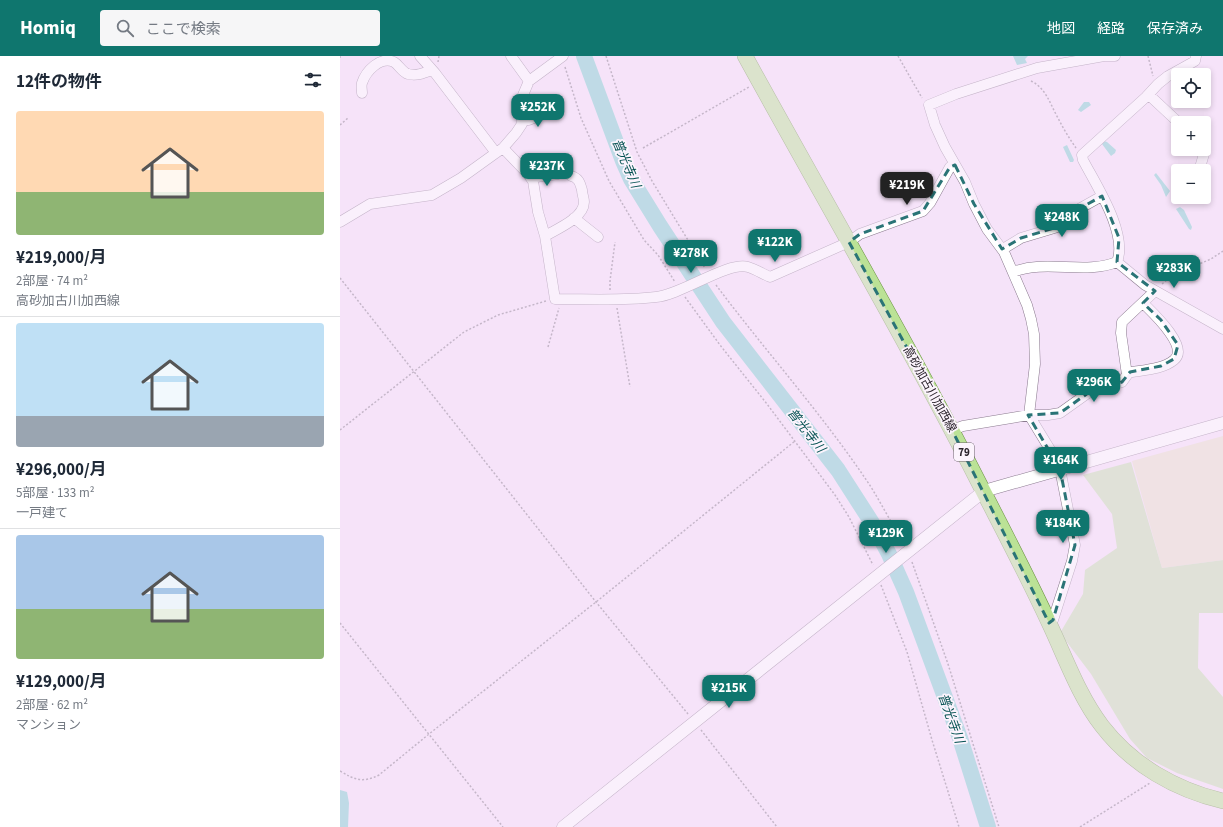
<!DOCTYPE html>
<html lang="ja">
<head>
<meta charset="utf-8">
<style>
  body { margin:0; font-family:"Source Sans 3","Noto Sans JP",sans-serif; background:#f6f6f7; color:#1f2937; height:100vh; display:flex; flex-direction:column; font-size:15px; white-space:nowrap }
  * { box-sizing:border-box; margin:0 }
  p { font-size:13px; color:#747a83 }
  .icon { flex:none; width:22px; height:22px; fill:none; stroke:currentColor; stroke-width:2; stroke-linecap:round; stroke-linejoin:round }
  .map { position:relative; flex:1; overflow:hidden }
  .side { display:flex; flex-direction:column; background:#fff; width:340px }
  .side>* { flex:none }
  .buttons { position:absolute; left:831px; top:12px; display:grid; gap:8px }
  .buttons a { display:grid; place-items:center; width:40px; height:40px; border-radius:4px; background:#fff; box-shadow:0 2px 6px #0003; font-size:20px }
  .price { position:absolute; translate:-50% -34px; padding:0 9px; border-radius:8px; background:#0f766e; color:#fff; font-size:13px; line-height:26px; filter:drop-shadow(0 1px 2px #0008) }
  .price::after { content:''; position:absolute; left:50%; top:24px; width:12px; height:9px; margin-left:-6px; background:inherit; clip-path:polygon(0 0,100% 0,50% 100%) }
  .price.on { background:#222; color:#fff }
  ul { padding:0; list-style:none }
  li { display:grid; align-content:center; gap:8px; height:212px; padding:0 16px }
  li+li { border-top:1px solid #e0e1e3 }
  li span { display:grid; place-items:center; height:124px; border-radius:4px; color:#555 }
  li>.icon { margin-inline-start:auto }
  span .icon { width:72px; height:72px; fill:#fffc; stroke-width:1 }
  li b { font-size:17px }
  h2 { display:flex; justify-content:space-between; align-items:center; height:48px; padding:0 16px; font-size:17px }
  header { display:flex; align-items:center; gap:24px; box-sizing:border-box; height:56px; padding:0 20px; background:#0f766e; color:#fff }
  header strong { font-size:19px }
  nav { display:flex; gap:22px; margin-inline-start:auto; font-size:14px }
  .search { width:280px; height:36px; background:#f6f6f7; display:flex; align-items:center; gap:10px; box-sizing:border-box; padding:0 14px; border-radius:4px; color:#747a83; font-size:15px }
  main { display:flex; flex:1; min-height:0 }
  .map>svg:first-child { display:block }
</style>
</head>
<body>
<header>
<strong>Homiq</strong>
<div class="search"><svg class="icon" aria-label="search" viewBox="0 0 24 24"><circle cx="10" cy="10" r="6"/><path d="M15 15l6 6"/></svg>ここで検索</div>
<nav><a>地図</a><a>経路</a><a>保存済み</a></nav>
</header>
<main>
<section class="side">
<h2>12件の物件<svg class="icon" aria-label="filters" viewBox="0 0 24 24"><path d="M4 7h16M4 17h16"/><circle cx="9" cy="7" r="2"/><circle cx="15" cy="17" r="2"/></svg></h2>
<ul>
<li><span style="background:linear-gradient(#ffd9b3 65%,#8fb573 0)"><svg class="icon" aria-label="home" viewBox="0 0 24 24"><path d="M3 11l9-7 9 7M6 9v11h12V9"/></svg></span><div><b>¥219,000/月</b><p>2部屋 · 74 m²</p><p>高砂加古川加西線</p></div></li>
<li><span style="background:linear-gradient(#bfe0f5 75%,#9aa5b1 0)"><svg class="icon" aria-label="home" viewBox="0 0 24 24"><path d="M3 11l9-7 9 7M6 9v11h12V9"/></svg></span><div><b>¥296,000/月</b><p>5部屋 · 133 m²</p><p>一戸建て</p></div></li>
<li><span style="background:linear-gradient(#a9c7e8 60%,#8fb573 0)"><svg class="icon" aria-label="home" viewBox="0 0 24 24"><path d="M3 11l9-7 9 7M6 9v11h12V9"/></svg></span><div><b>¥129,000/月</b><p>2部屋 · 62 m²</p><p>マンション</p></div></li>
</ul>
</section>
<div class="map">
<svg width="883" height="771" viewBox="0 0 883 771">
  <rect width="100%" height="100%" fill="#f5e3f9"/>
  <!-- industrial -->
  <path fill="#e9dfca" d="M883 380V504L822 512 792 405Z"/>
  <!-- green -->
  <path fill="#c6deb0" d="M791 406 822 512 883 504V557H859L858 612 883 641V733L837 717 807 702 790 683 751 618 720 577 743 538 745 514 777 492 772 458 743 419Z"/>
  <!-- water -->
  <path fill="#7dcfce" d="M673 0H688L685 3 687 7 677 9Z
    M744 46H749L751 49 741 56 738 54Z
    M764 85 767 86 776 94 775 97 771 100 762 88Z
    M727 89 734 104 733 106H730L723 91Z
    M816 117 830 135 826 141 821 129 814 119Z
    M840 151 844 154 852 171 851 174 849 173 836 153Z
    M0 734 7 736 9 747 8 771H0Z"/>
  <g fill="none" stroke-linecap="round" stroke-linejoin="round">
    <!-- river -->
    <path stroke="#7dcfce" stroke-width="16" d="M244 0 283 105 291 123 320 170 383 266 498 414 534 470 549 498 566 536 620 682 648 771"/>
    <!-- minor casing -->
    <g stroke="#8a7a8e" stroke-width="11">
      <path id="minor" d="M80 0 95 17 156 97
        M171 0 189 25
        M22 37C22 34 21 30 22 27 26 15 40 0 54 6 59 9 62 16 68 18 77 20 84 17 92 14
        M809 39 839 67
        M182 64H189L208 56
        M163 92 188 118 193 125 198 156 205 180 215 243C249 243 283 245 316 241 341 239 388 205 408 211 415 213 423 218 430 221L509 186 520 178 583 155 590 147 610 111 615 109
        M861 108 864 98V93
        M192 123 196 121 218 118
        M234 162 258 181
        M0 166 30 148 92 139 121 122 153 99 163 92 176 77 182 68 183 39 189 25 223 0
        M205 180C217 173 244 162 244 146 244 142 242 138 242 134 240 127 239 122 231 120
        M663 193 681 182 721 170 733 162 737 154 762 140
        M777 206 805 229 883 273
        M673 216C707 203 744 219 777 206 788 177 756 129 743 104L742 99 806 41 818 28 828 20 855 5 856 0
        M787 317C801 314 822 314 834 304 850 291 812 256 803 247
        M612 374 623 370 689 359H708L720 357 748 337 782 326 787 319 781 277 782 266 815 235
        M709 567 713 564 732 505 735 489 720 413 714 400 689 359 695 308 694 278 691 263 687 249 664 196 647 173 634 148 625 126 605 91 595 69 589 49 616 38 697 12 764 0H775"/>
    </g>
    <!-- tertiary casing -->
    <g stroke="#8a7a8e" stroke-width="13">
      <path id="tertiary" d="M223 771 644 435 883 367"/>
    </g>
    <!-- primary casing -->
    <g stroke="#6b9243" stroke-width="16">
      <path id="primary" d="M405 0C483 142 565 282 639 427 663 474 688 521 710 569 726 603 739 640 762 670 792 709 836 734 883 745"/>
    </g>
    <!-- path -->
    <path stroke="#8b7f8e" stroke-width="1.5" stroke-dasharray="2 2" stroke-linecap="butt" d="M266 0 297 96 312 125 365 212
      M558 0 582 42
      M808 0 813 20
      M0 2V0
      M98 6 99 0
      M225 11 241 62 269 125 304 184 318 199 335 226
      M691 25C706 32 710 48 718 62 723 72 729 82 736 92
      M0 69 8 62
      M303 92 409 31
      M0 222 256 546 348 658
      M822 228 833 219 871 203 883 195
      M376 229C427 297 484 360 531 431 542 449 552 468 563 486
      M270 234V225L275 186
      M345 241 380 289 427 348 495 439 509 461 533 509
      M277 252 290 331
      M208 291 219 252
      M0 374 124 276 158 259 206 245
      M572 506 608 608 659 771
      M541 529 567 596 592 684 619 771
      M0 567 163 771
      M361 674 437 771
      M0 715C15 724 23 727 39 719L89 678 256 546 455 385
      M740 771 810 727"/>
    <!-- minor -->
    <use href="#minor" stroke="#fff" stroke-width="10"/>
    <!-- tertiary -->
    <use href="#tertiary" stroke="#fff" stroke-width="12"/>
    <!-- primary -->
    <use href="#primary" stroke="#bbe296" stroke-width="15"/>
  </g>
  <!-- marked area -->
  <path d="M0 0H883V771H0ZM615 109 634 148 662 193 681 182 721 170 737 154 762 140 779 182 777 206 815 235 803 247 821 264 838 289 834 303 821 310 790 316 782 326 748 337 720 357 688 359 720 413 735 489 713 564 709 567 612 374 509 186 520 178 583 155 610 111Z" fill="#f5e3f9" fill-opacity=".55" fill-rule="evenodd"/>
  <path fill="none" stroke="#2a7476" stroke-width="3" stroke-dasharray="8 5" stroke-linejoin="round" d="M615 109 634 148 662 193 681 182 721 170 737 154 762 140 779 182 777 206 815 235 803 247 821 264 838 289 834 303 821 310 790 316 782 326 748 337 720 357 688 359 720 413 735 489 713 564 709 567 612 374 509 186 520 178 583 155 610 111Z"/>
  <g text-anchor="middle" stroke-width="3.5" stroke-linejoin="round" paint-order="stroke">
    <!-- shield labels -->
    <rect fill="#fcf4fd" stroke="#6a626b" stroke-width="1" x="614" y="387" width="20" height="18" rx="3"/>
    <g font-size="11" font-weight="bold" fill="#2b242c">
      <text x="624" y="400">79</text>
    </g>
    <!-- street labels -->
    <g font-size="12" fill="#2b242c" stroke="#fcf4fd">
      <text transform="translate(590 333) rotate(61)" y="4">高砂加古川加西線</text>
    </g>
    <!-- water labels -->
    <g font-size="13" font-style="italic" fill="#065353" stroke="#fcf4fd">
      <text transform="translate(287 107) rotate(67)" y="5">普光寺川</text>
      <text transform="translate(467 374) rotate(52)" y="5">普光寺川</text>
      <text transform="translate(612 662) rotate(70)" y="5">普光寺川</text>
    </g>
  </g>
</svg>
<div class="buttons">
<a><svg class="icon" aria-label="locate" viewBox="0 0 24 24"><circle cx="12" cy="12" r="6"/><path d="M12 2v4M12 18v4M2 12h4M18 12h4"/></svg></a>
<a>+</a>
<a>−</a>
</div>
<b class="price" style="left:198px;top:72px">¥252K</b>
<b class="price" style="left:207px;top:131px">¥237K</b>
<b class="price on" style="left:567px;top:150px">¥219K</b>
<b class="price" style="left:722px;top:182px">¥248K</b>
<b class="price" style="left:435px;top:207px">¥122K</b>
<b class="price" style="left:351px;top:218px">¥278K</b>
<b class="price" style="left:834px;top:233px">¥283K</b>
<b class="price" style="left:754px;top:347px">¥296K</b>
<b class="price" style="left:721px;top:425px">¥164K</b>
<b class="price" style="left:723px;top:488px">¥184K</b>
<b class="price" style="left:546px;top:498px">¥129K</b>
<b class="price" style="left:389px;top:653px">¥215K</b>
</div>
</main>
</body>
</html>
